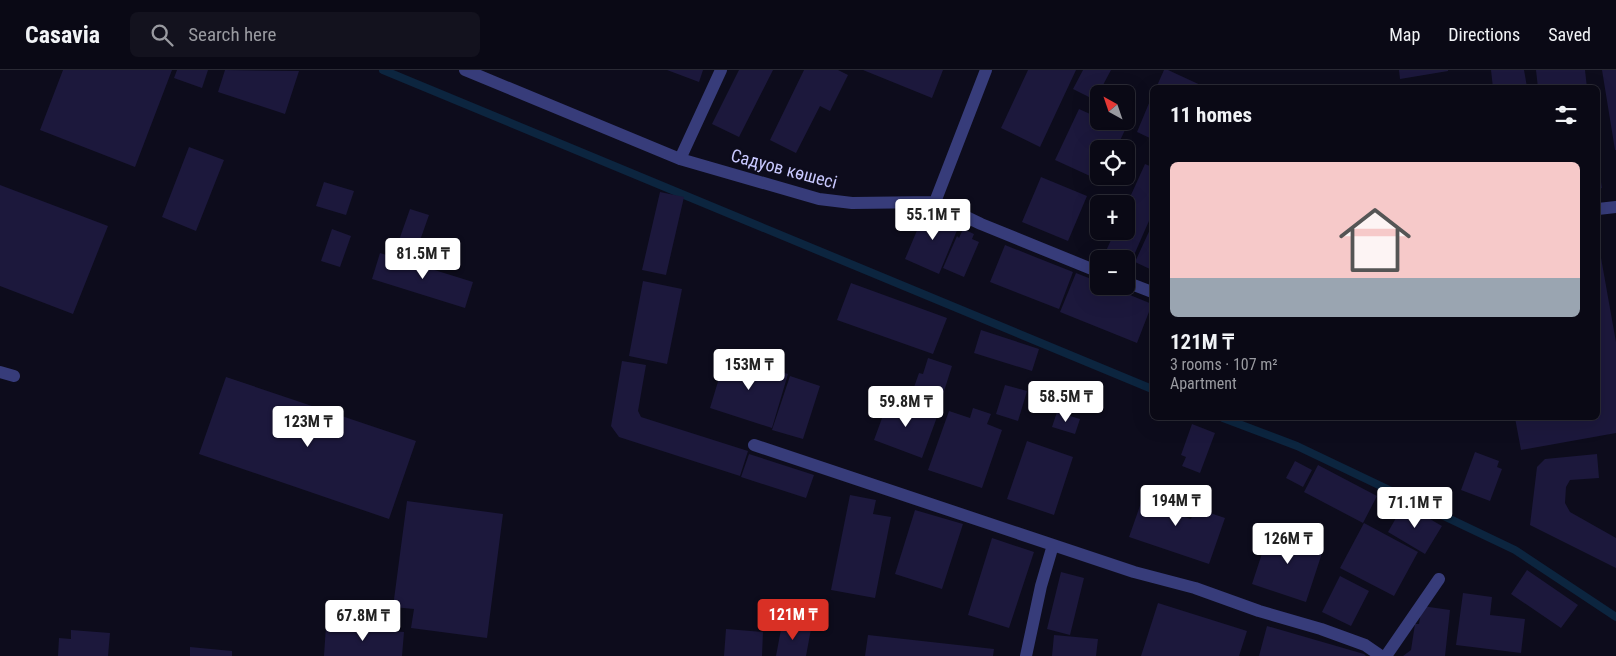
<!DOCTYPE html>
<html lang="en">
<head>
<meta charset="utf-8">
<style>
  body { margin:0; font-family:"Roboto Condensed",sans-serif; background:#13121e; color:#f1f3f6; height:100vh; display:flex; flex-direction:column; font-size:19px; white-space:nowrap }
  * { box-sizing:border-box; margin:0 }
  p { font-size:16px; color:#999aa0 }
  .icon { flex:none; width:28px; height:28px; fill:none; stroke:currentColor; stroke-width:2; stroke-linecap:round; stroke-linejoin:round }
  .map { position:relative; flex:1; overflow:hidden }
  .details { position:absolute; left:1150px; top:15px; width:450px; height:335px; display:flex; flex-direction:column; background:#0a0915; border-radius:8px; box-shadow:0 5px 20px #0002,0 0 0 1px #2a2a34 }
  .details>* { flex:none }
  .needle { width:32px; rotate:320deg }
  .controls { position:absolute; left:1090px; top:15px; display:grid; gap:10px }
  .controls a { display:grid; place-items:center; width:45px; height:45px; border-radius:8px; background:#0a0915; box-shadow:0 5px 20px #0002,0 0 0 1px #2a2a34; font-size:25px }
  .price { position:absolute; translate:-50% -42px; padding:0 11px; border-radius:5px; background:#fff; color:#222; font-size:16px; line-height:32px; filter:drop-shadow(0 1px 2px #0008) }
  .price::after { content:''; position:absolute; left:50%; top:30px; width:15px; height:11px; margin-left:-8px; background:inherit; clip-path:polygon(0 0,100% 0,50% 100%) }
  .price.current { background:#d93025; color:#fff }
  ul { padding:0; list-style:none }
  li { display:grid; align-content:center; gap:10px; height:265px; padding:0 20px }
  li span { display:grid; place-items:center; height:155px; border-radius:8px; color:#555 }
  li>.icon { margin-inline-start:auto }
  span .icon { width:90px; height:90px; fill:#fffc; stroke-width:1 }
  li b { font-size:21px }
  h2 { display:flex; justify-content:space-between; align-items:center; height:60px; padding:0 20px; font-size:21px }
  header { display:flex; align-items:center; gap:30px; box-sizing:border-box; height:70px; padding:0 25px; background:#0a0915; border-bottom:1px solid #2a2a34 }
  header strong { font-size:24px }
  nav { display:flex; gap:28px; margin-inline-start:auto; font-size:18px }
  .search { width:350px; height:45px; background:#13121e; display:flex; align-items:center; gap:12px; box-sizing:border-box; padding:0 18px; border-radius:8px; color:#999aa0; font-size:19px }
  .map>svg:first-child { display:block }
</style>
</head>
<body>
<header>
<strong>Casavia</strong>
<div class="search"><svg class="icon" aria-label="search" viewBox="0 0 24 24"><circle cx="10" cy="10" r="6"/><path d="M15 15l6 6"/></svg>Search here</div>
<nav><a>Map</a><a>Directions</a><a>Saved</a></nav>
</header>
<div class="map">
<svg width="1616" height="586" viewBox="0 0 1616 586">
  <rect width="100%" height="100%" fill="#0d0c1c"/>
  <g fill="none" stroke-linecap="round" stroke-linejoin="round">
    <!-- stream -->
    <path stroke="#0c253f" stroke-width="8" d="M383 0 1152 319
      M1223 348 1297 376 1515 480 1616 547"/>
  </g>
  <!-- building -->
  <path fill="#1c183c" d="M63 0H172L135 97 40 60Z
    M177 0H208L202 18 174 8Z
    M225 0 299 1 285 44 218 22Z
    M667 0H703L699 12Z
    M739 0H773L739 67 712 54Z
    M804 0H838L848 5 830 41 820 36 796 83 770 70Z
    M863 0H943L932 28Z
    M1028 0H1076L1040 77 1001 58Z
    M1083 0H1111L1095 30 1073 19Z
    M1164 0H1168L1207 18H1156Z
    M1399 0H1448V1L1400 9Z
    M1491 0H1524L1527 17 1493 18Z
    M1536 0H1585L1587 18H1538Z
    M1602 0H1616V80H1615Z
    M1152 26V69L1137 62Z
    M1079 39 1099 48V51H1106L1125 60 1116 79H1099V106H1103L1101 111 1055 90Z
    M189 77 224 90 196 161 162 147Z
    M1598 93 1602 118 1598 119Z
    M1145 94 1152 97V144L1131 192 1106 181 1115 161H1126V136Z
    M1041 107 1087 126 1068 171 1022 152Z
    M324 112 354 121 346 145 316 136Z
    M0 115 108 156 73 244 0 216Z
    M660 122 684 127 666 205 642 200Z
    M410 139 429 145 417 179 398 173Z
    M926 139 960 153 939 204 905 189Z
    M1152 155V200L1135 192Z
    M332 159 351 166 340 197 321 191Z
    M963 159 974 164 972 169 979 172 964 207 943 198 957 166 959 168Z
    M1598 171 1616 272V363L1521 380 1515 348H1598Z
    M1005 175 1073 202 1059 239 990 212Z
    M380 183 473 212 465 238 372 209Z
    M1076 203 1099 212V216H1108L1152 234 1137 273 1060 242Z
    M643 211 682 219 667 294 629 286Z
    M851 213 947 248 933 284 837 250Z
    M981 260 1039 279 1032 301 974 283Z
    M726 285 788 304 772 358 710 338Z
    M928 288 952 296 940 334 918 326 919 322 913 320 919 303 923 304Z
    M622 291 646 295 638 341 641 347 748 381 740 406 619 367 611 356Z
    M790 306 820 316 803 369 772 360Z
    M226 307 416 371 389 449 199 384Z
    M1005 315 1027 321 1018 351 996 344Z
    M889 329 937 347 922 388 874 370Z
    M973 338 991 344 987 354 1002 360 982 418 928 400 949 341 970 348Z
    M1057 342 1080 349 1075 364 1052 357Z
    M1192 354 1215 363 1200 403 1182 396 1186 387 1181 385Z
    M1027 371 1073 387 1054 445 1007 429Z
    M1475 382 1499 391 1497 397 1502 399 1490 431 1461 420Z
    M749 384 814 405 806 428 741 407Z
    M1597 384 1599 408 1570 410 1566 417 1565 433 1570 442 1616 468V498L1530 455 1537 397 1545 389Z
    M1295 391 1312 400 1303 417 1286 408Z
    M1318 395 1377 426 1363 453 1304 422Z
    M1147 416 1175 426 1170 442 1191 449 1195 438 1225 448 1209 494 1129 467Z
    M850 425 876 430 873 444 891 447 875 528 831 520Z
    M407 431 503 444 487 568 411 558 414 539 393 537Z
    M1404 434 1442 456 1425 484 1388 462Z
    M915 440 963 454 942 519 895 504Z
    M1364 453 1418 482 1394 526 1340 498Z
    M1270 459 1324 477 1306 532 1252 514Z
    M992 468 1034 482 1009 558 968 545Z
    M1527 500 1578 535 1561 558 1511 524Z
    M1061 502 1084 508 1070 565 1047 559Z
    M1340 506 1369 521 1351 556 1322 542Z
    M1463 523 1492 527 1490 545 1525 549 1521 583 1456 575Z
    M1158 533 1247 561 1239 586H1141Z
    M1422 536 1450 540 1445 586H1403L1411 580 1415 554H1419Z
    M782 554 811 559 806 586H776Z
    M326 556 404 562 402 586H324Z
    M1267 556 1364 584 1366 586H1259Z
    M726 559 763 562 762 586H724Z
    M71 560 110 563 108 586H58L59 568 71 569Z
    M868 565 994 579 993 586H865Z
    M1054 565 1098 569 1096 586H1052Z
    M190 577 232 581V586H190Z"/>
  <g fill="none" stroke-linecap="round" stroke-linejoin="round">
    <!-- minor -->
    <path stroke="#373c7a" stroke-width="12" d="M465 0 680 89 819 129 852 133 935 132 981 154 1099 202
      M680 89 721 0
      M935 132 986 0
      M1598 139 1616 137
      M1126 212 1152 222
      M0 302 14 306
      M754 375 1134 502 1195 518 1259 541 1321 559 1365 575 1381 586
      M1026 586 1041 516 1053 475
      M1386 586 1439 509"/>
  </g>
  <g text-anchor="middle" stroke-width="5" stroke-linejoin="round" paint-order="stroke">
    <!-- street labels -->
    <g font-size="18" fill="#c8c8fe" stroke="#0d0c1c">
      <text transform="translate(784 99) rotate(15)" y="6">Садуов көшесі</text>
    </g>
  </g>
</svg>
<div class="controls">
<a><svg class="needle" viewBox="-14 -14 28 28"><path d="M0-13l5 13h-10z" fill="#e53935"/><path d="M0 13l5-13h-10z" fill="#999aa0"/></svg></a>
<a><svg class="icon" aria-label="locate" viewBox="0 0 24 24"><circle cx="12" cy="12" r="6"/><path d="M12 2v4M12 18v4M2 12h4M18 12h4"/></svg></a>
<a>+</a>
<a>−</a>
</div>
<b class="price" style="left:933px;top:171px">55.1M ₸</b>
<b class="price" style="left:423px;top:210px">81.5M ₸</b>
<b class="price" style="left:749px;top:321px">153M ₸</b>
<b class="price" style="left:1066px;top:353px">58.5M ₸</b>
<b class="price" style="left:906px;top:358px">59.8M ₸</b>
<b class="price" style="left:308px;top:378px">123M ₸</b>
<b class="price" style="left:1176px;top:457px">194M ₸</b>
<b class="price" style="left:1415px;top:459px">71.1M ₸</b>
<b class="price" style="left:1288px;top:495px">126M ₸</b>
<b class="price current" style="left:793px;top:571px">121M ₸</b>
<b class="price" style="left:363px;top:572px">67.8M ₸</b>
<section class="details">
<h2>11 homes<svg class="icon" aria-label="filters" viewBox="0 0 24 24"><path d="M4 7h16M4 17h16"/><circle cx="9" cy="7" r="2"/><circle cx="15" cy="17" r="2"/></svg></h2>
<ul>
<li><span style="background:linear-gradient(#f6c9c9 75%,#9aa5b1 0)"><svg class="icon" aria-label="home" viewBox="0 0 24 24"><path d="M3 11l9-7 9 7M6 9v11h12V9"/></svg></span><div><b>121M ₸</b><p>3 rooms · 107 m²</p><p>Apartment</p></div></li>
</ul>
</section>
</div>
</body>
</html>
